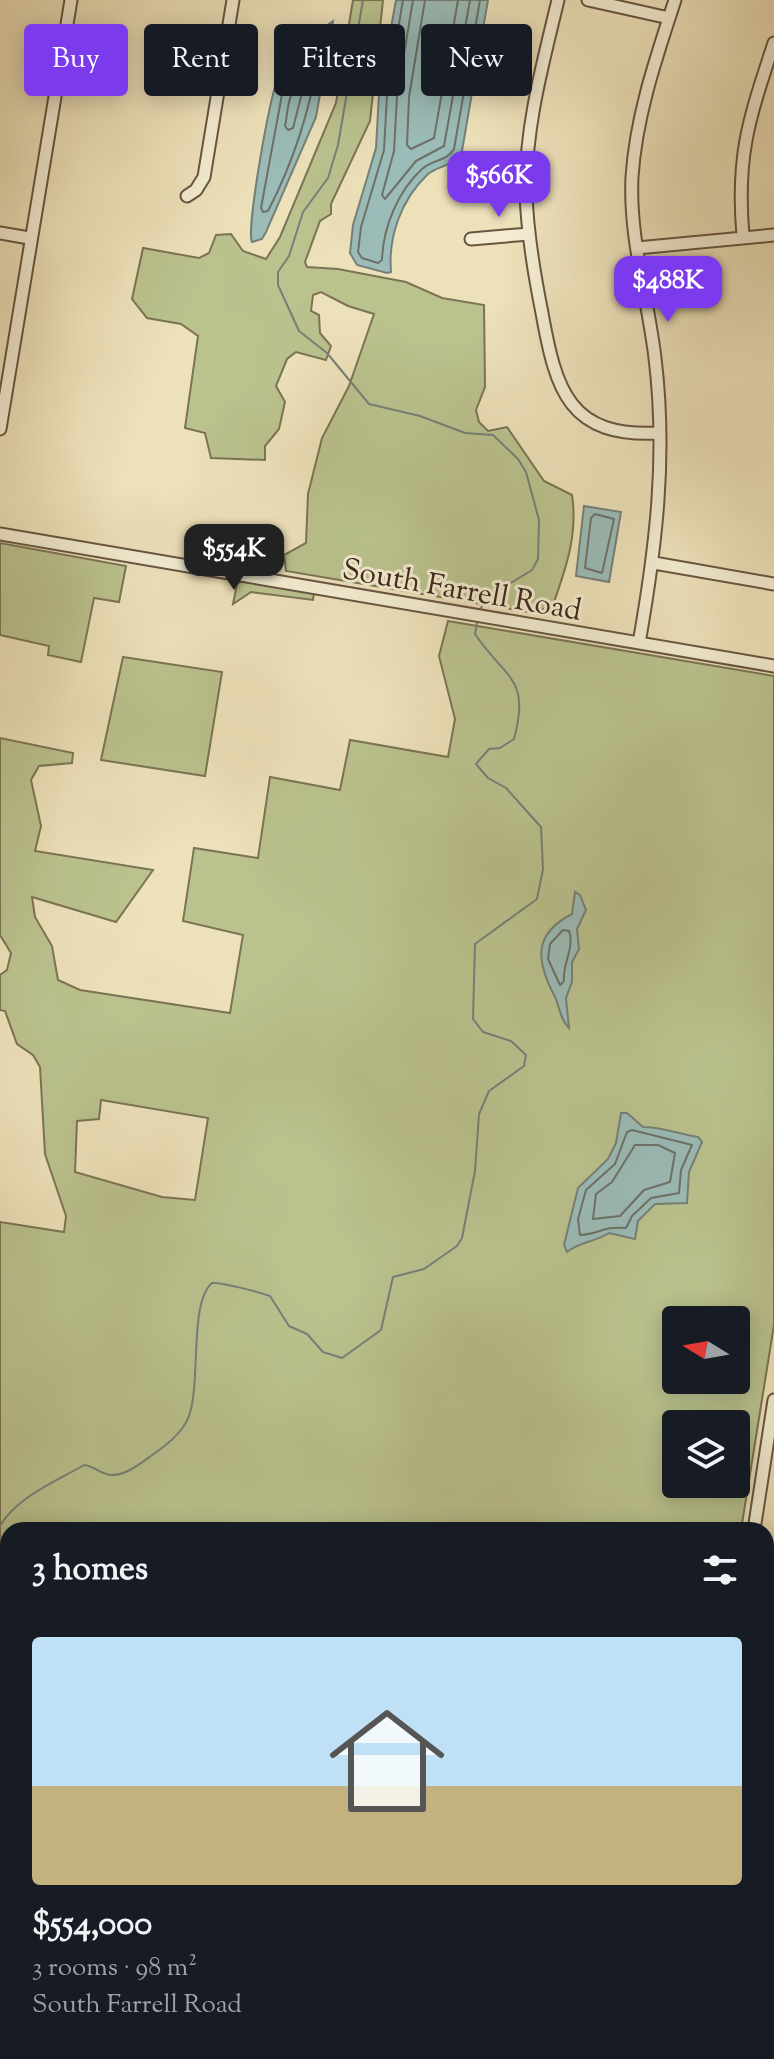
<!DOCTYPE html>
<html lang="en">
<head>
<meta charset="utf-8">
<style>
  body { margin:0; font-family:"Sorts Mill Goudy",serif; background:#20242c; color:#f1f3f6; height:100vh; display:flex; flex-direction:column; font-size:30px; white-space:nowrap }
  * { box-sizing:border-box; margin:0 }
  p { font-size:26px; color:#9ea1a6 }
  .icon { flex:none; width:44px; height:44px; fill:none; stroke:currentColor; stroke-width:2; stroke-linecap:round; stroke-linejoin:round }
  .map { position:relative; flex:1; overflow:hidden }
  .sheet { position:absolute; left:0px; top:1522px; width:774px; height:538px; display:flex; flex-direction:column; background:#171b24; border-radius:24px 24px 0 0; box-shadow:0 4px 20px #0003 }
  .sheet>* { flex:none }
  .banner { position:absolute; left:24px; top:24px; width:726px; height:72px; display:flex; gap:16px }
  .needle { width:52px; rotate:281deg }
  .fabs { position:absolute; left:662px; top:1306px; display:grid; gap:16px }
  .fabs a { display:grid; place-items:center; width:88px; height:88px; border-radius:8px; background:#171b24; box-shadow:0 4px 20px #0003; font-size:40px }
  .price { position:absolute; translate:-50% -68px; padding:0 18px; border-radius:16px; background:#7c3aed; color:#fff; font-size:26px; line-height:52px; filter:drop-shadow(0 2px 4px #0008) }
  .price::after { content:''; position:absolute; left:50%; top:48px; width:24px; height:18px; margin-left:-12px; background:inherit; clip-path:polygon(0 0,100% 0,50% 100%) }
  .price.selected { background:#222; color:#fff }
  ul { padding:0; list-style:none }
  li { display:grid; align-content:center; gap:16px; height:424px; padding:0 32px }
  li+li { border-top:2px solid #363941 }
  li span { display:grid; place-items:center; height:248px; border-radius:8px; color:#555 }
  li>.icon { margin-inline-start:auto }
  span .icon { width:144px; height:144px; fill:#fffc; stroke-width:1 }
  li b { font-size:34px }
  h2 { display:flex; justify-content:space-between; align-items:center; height:96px; padding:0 32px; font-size:34px }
  .pill { padding:0 28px; border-radius:8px; background:#171b24; box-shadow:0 4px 20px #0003; font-size:28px; line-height:72px }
  .pill.selected { background:#7c3aed; color:#fff }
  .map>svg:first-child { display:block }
</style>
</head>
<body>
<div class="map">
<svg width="774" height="2059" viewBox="0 0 774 2059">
  <rect width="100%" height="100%" fill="#ede1ba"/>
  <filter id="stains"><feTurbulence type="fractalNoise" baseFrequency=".0025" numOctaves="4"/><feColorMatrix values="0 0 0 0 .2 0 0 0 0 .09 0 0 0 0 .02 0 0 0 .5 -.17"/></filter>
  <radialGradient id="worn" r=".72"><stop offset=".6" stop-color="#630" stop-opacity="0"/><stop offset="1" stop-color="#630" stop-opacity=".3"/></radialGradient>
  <!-- green -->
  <path fill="#bac28e" stroke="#7b7454" stroke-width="2" fill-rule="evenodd" d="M353 0H383L370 121 331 204V214L320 221 305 262 307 267 338 269 406 282 442 298 484 305 485 387 476 410 479 422 488 431 507 427 544 481 572 495C578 535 566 568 553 605L535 613 286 571 284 555 306 543 308 494 322 438 349 386 374 314 348 306 321 292 313 295 311 311 319 315 320 333 331 346 326 360 296 352 287 359 276 386 285 402 279 429 265 446V460L211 458 205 433 185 428 198 336 181 324 147 318 132 299 143 248 199 258 209 253 216 235 231 234 243 251 266 259 280 237 336 103Z
    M0 543 126 566 119 602 94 598 81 662 48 655 49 646 0 635Z
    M244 579 314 592 313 600 251 592 233 604 237 584Z
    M448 621 774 676V1325L741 1530H8V2052H196L195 2059H0V1222L64 1232 66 1216 45 1154 40 1067 33 1055 17 1044 5 1011 0 1010V975L7 970 11 953 0 935V738L73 753 72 763 39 766 31 780 41 826 35 851 153 870 116 922 32 897 35 917 52 946 58 980 80 990 230 1013 243 935 183 921 194 848 258 858 270 777 340 790 350 740 448 757 455 719 439 656ZM101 1100 208 1118 195 1200 162 1197 75 1172 77 1121 99 1119ZM676 1320H736V1380H676ZM676 1424H736V1484H676Z
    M123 657 222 672 205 776 101 760Z
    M239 2052H660L659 2059H241Z"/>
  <!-- water -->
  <path fill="#9bbcb8" stroke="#758078" stroke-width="2" d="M396 0H488L462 151C454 168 439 164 427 175 401 200 388 237 391 272L387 273 357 265 350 253 353 225 376 148 379 94Z
    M333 21 316 117 266 232 262 239 252 242C246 231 270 92 278 79 292 59 313 34 333 21Z
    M584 506 621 512 609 582 576 576Z
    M575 892 580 895 586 910 577 929 579 949 572 962V982L566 998 569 1028C559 1018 560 1006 554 995 536 960 533 934 572 914Z
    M621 1113H627L643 1127C662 1127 678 1134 698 1137L702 1142 689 1172 687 1203 655 1204 638 1221 635 1239 609 1233C595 1242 579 1242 567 1252L564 1245 578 1188 608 1159 616 1143Z"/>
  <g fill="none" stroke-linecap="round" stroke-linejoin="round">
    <!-- shore -->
    <path stroke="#6c7168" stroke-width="2" d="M403 0 387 95 384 150 361 227 358 252 362 258 378 263 382 260C383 227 398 191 422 169 433 159 446 162 454 149L480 0
      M413 0 397 96 394 151 382 195 385 199 416 161 444 146 470 0
      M425 0 409 97 407 145 411 149 434 138 458 0
      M317 51 319 55C310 110 294 161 268 211L263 212 261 208 283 89 312 52Z
      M300 85 303 89 293 128 288 130 285 126C288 113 287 92 300 85Z
      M595 514 614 519 602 573 585 568 591 518Z
      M563 930 569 931C575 948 562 964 564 981L560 985 548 959 550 944Z
      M632 1130 692 1145 681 1170 679 1193 651 1198 632 1216 626 1228C602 1226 600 1234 580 1235L578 1219 586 1190 615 1164 627 1132Z
      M635 1145H658L675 1153 670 1182 644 1190 620 1216 593 1219 596 1194 612 1182Z"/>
    <!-- stream -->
    <path stroke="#758078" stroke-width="2" d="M363 0 338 145 328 178 303 212 289 256 278 272V285L299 331 327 353 369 404 420 416 465 433 493 435 518 459 526 472 539 520 538 559 532 570 486 598 479 612
      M0 1526C17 1497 55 1482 84 1465 95 1466 101 1475 112 1475 126 1475 140 1464 151 1456 165 1446 183 1433 189 1416 201 1383 189 1302 212 1283 222 1282 258 1292 270 1296L289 1326 307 1334 323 1352 342 1358 381 1330 393 1277 424 1269 457 1246 462 1238 475 1171 479 1114 489 1091 524 1066 526 1055 511 1041 483 1032 473 1019 475 944 537 899 543 869 541 827 506 788 488 778 476 764 489 749 500 748 514 739C531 677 505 679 475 634L477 622
      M0 2007 8 2001"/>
    <!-- minor casing -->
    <g stroke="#685541" stroke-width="15">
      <path id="minor" d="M558 0C543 63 525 127 526 192 527 233 534 273 542 313 556 391 569 438 660 433
        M588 0 669 18
        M187 196 196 190 204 177 233 0
        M0 233 29 238
        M743 236C736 155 749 119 774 43
        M471 239 529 234
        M637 248 774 235
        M0 429 71 0
        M0 534 774 666
        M654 563 774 584
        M639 643C656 547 667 456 655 358 648 298 629 238 632 177 636 116 656 58 675 0
        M754 1530 774 1400
        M0 1787 8 1782
        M231 2052 232 2059
        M664 2059 666 2052"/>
    </g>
    <!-- minor -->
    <use href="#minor" stroke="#f3ecd2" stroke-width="11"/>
  </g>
  <g text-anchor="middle" stroke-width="6" stroke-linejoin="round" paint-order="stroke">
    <!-- street labels -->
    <g font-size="30" fill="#3c2619" stroke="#f3ecd2">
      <text transform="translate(462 589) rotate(10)" y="10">South Farrell Road</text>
    </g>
  </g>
  <rect width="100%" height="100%" filter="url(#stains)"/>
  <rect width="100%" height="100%" fill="url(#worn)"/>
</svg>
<div class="fabs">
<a><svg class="needle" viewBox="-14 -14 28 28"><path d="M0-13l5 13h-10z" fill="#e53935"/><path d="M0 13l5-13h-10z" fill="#9ea1a6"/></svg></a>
<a><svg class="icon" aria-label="layers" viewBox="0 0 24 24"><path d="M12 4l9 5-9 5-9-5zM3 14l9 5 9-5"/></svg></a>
</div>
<b class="price" style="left:499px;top:219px">$566K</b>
<b class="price" style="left:668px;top:324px">$488K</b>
<b class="price selected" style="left:234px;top:592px">$554K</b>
<div class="banner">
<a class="pill selected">Buy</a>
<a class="pill">Rent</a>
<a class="pill">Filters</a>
<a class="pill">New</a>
</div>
<section class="sheet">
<h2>3 homes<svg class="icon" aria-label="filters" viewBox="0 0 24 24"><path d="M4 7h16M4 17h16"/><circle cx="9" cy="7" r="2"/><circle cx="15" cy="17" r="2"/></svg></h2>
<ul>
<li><span style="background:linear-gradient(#bfe0f5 60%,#c2b280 0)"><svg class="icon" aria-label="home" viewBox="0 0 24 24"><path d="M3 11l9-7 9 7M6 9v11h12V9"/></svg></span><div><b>$554,000</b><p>3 rooms · 98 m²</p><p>South Farrell Road</p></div></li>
</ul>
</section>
</div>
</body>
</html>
